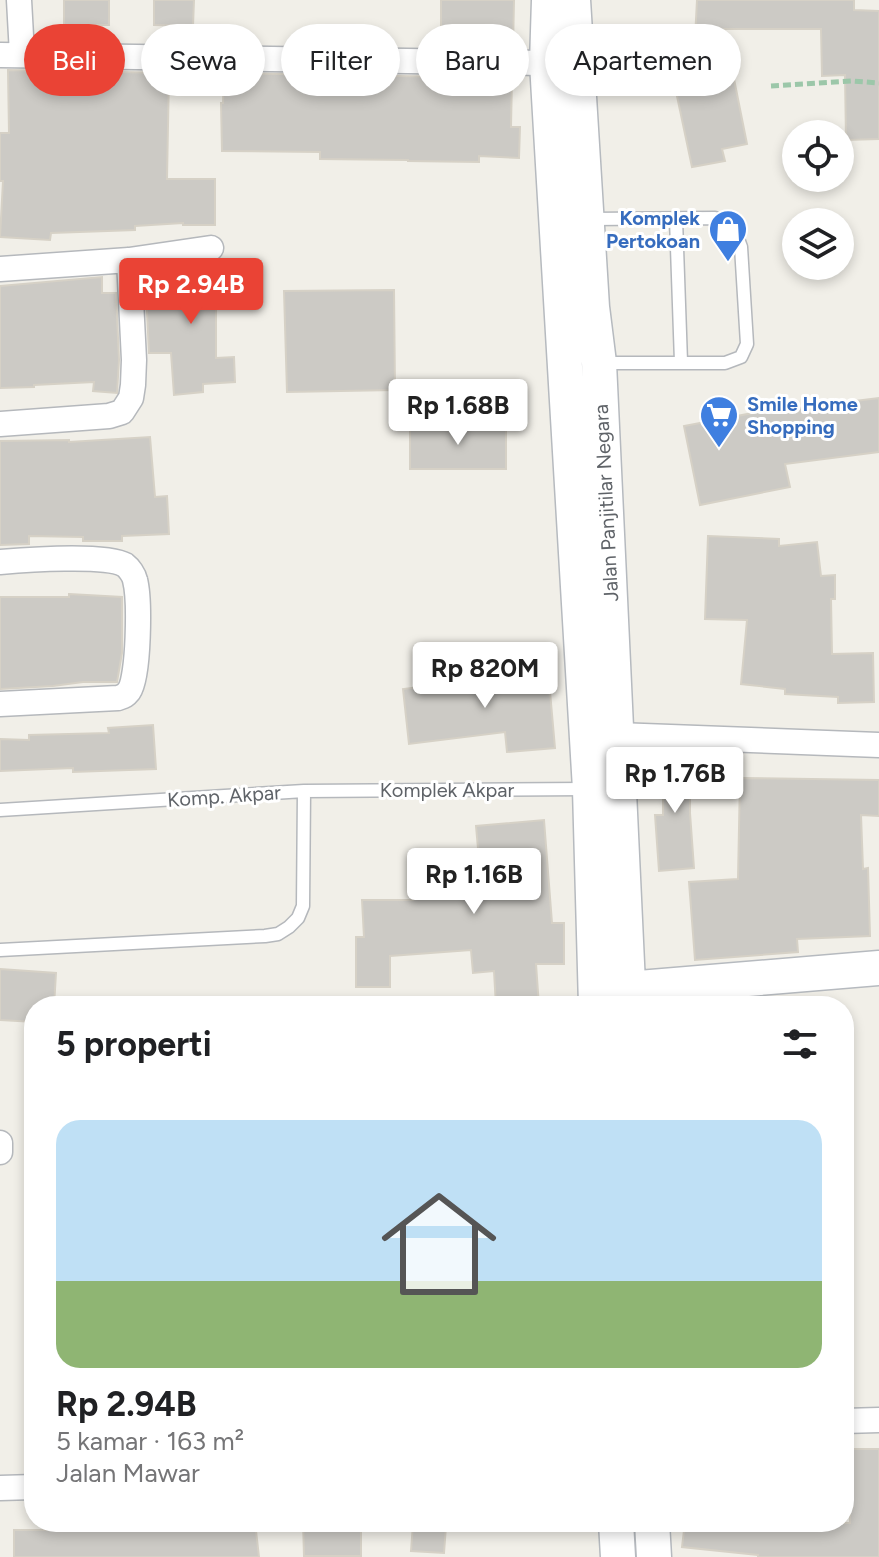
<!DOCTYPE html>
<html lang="id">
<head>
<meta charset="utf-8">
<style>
  body { margin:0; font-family:Figtree,sans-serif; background:#f2f2f2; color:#202124; height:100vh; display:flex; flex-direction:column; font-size:30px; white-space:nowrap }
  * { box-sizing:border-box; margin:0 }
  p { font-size:26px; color:#757577 }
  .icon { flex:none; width:44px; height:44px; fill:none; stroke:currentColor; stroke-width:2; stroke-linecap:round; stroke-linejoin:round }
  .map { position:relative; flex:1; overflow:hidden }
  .drawer { position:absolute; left:24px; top:996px; width:830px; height:536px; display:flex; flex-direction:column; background:#fff; border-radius:32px; box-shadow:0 4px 12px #0003 }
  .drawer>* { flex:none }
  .top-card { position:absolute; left:24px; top:24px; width:832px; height:72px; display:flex; gap:16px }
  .tools { position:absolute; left:782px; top:120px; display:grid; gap:16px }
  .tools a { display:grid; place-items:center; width:72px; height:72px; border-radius:50%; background:#fff; box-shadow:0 4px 12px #0003; font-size:40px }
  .price { position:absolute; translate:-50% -68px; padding:0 18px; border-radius:8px; background:#fff; color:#222; font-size:26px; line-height:52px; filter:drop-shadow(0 2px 4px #0008) }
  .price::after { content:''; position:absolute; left:50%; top:48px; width:24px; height:18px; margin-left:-12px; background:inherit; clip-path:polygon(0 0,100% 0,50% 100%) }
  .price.active { background:#ea4335; color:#fff }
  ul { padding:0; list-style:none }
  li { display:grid; align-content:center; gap:16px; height:424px; padding:0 32px }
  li+li { border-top:2px solid #e0e0e0 }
  li span { display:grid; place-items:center; height:248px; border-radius:24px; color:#555 }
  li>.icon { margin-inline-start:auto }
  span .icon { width:144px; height:144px; fill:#fffc; stroke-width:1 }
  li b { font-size:34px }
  h2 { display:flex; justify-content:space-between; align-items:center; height:96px; padding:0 32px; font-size:34px }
  .chip { padding:0 28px; border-radius:36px; background:#fff; box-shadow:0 4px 12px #0003; font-size:28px; line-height:72px }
  .chip.active { background:#ea4335; color:#fff }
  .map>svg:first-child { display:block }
</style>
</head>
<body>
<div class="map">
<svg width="879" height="1557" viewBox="0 0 879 1557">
  <rect width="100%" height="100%" fill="#f1efe8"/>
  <!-- building -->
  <path fill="#cccac5" stroke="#d6d1c6" stroke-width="2" d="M64 0H109V25H64Z
    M154 0H194L193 26 154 25Z
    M441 0H514L513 48 488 47 489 33 441 32Z
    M697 0H854V10L879 11V139L846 140 845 75 822 76 821 29H724L747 144 722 149 725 161 692 167 670 63 694 58Z
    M645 29V51L614 52V30Z
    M8 70 51 71V74L66 71 169 73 167 179H215V225H183V223L135 226V230L51 233 50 240 0 237 3 181H0V133H9Z
    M224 73 512 78 511 127H520L519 158 479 156V162L408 161V160L320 159V152L222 151 221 103H223Z
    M235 266V304H216V358L234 357 235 382 203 384V392L174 395 171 353H149L146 291 160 290V274H207V267Z
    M102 277V293H116L119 360 117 393 93 391 94 382 34 385V387L0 388V286Z
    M394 290 395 390 287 392 284 291Z
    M879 398V452L785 464 790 487 700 505 684 426 774 409V411Z
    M410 425H506V469H410Z
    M150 437 155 497 167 496 169 534 122 536V541H83V537L29 536V544L0 545V441L69 440V442Z
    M708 536 779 539V546L817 542 821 576 835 575V599H831L832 654 873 653 874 702 838 703V697L785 694V689L741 684 747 620 705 619Z
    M69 594 122 597V653L117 682H83L53 686 0 689V597H69Z
    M548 669 555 748 507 752 505 732 409 744 403 689 500 677V673Z
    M153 725 156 769 73 772V768L0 771V739L29 740V735L109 733 108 728Z
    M663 752 690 753V813L694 868 659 871 655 815H663Z
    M740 778 879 780V816L861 815 863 869 868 868 870 936 797 939 798 952 695 960 689 882 738 879Z
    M544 820 552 923H564V964H536L539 1006H496L494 971 473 973 471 950 390 956V987H356V937H364L362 900H413V872L480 871 476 826Z
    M0 969 56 973 54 1006H34V1022L0 1020Z
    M849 1449H879V1557H758V1555L682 1547 685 1522H745L744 1530 834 1528V1523H850Z
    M82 1522H126V1527L255 1522 259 1557H14V1530H69L68 1523Z
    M303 1522H361V1556H304Z
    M413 1524 446 1526 444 1553 411 1551Z"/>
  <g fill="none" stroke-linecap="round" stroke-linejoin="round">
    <!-- lane casing -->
    <g stroke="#b5b8bc" stroke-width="15">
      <path id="lane" d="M589 219 715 218C731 226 735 229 741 247L747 344 741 357 725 363H600
        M676 219 681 362
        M0 810 304 791 588 789
        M0 950 265 936 278 934 289 927 298 918 303 906 304 791"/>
    </g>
    <!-- street casing -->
    <g stroke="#b5b8bc" stroke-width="27">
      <path id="street" d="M19 0 22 54
        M0 55 547 63
        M0 269 129 260 211 248
        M0 424 109 416 122 412 131 398 133 385 134 360 129 260
        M0 562C24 560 106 554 125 565 129 568 134 575 135 580 140 599 139 677 129 691 125 696 124 696 118 698L0 704
        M617 735 879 745
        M0 1143V1152
        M844 1421 879 1420
        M0 1488 34 1487"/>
    </g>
    <!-- secondary casing -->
    <g stroke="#b6babf" stroke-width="37">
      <path id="secondary" d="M549 0 547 63 590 789 596 1006
        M573 0 592 307 599 363 629 1006
        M627 989 879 968
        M616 1522 618 1557
        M652 1522 654 1557"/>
    </g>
    <!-- path -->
    <path stroke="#9cc7a9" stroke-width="5" stroke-dasharray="8 4" stroke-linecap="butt" d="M771 86 852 81 879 83"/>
    <!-- lane -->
    <use href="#lane" stroke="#fff" stroke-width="12"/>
    <!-- street -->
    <use href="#street" stroke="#fff" stroke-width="24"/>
    <!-- secondary -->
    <use href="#secondary" stroke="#fff" stroke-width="34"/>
  </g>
  <!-- icons -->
  <defs>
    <g id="shop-pin" transform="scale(2)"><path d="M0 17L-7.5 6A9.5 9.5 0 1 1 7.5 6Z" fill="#3f7fe0" stroke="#fff"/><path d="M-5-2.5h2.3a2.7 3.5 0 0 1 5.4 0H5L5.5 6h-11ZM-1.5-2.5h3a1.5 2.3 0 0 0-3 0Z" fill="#fff"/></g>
    <g id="supermarket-pin" transform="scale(2)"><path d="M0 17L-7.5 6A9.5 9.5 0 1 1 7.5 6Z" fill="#3f7fe0" stroke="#fff"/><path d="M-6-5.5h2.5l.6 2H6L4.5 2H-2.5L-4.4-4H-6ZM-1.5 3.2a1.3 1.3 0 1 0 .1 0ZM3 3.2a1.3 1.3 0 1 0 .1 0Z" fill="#fff"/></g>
  </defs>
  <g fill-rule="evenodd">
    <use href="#shop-pin" x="728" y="229"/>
    <use href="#supermarket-pin" x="719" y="415"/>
  </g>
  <g text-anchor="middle" stroke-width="6" stroke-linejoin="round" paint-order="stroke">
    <!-- shop labels -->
    <g font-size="20" font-weight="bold" fill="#366cbe" stroke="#fff" text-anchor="end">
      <text x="700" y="225">Komplek<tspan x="700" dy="23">Pertokoan</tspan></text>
      <text x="747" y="411" text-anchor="start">Smile Home<tspan x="747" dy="23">Shopping</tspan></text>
    </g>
    <!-- street labels -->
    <g font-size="20" fill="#5f6368" stroke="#fff">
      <text transform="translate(606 503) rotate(-93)" y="7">Jalan Panjitilar Negara</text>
      <text x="447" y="797">Komplek Akpar</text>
      <text transform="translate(224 796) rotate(-4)" y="7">Komp. Akpar</text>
    </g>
  </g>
</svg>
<div class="tools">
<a><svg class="icon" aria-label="locate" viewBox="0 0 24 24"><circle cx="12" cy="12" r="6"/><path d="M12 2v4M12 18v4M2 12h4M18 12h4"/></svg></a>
<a><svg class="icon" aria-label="layers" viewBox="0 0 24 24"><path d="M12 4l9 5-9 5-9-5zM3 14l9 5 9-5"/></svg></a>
</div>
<b class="price active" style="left:191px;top:326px">Rp 2.94B</b>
<b class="price" style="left:458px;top:447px">Rp 1.68B</b>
<b class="price" style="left:485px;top:710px">Rp 820M</b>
<b class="price" style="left:675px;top:815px">Rp 1.76B</b>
<b class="price" style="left:474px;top:916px">Rp 1.16B</b>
<div class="top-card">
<a class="chip active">Beli</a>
<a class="chip">Sewa</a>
<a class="chip">Filter</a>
<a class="chip">Baru</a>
<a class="chip">Apartemen</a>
</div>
<section class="drawer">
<h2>5 properti<svg class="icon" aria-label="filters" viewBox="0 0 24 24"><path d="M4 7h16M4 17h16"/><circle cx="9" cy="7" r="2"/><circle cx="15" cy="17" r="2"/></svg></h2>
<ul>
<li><span style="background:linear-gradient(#bfe0f5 65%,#8fb573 0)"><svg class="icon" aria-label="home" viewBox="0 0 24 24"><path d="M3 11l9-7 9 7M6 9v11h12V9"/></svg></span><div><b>Rp 2.94B</b><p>5 kamar · 163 m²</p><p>Jalan Mawar</p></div></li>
</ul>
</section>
</div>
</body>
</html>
